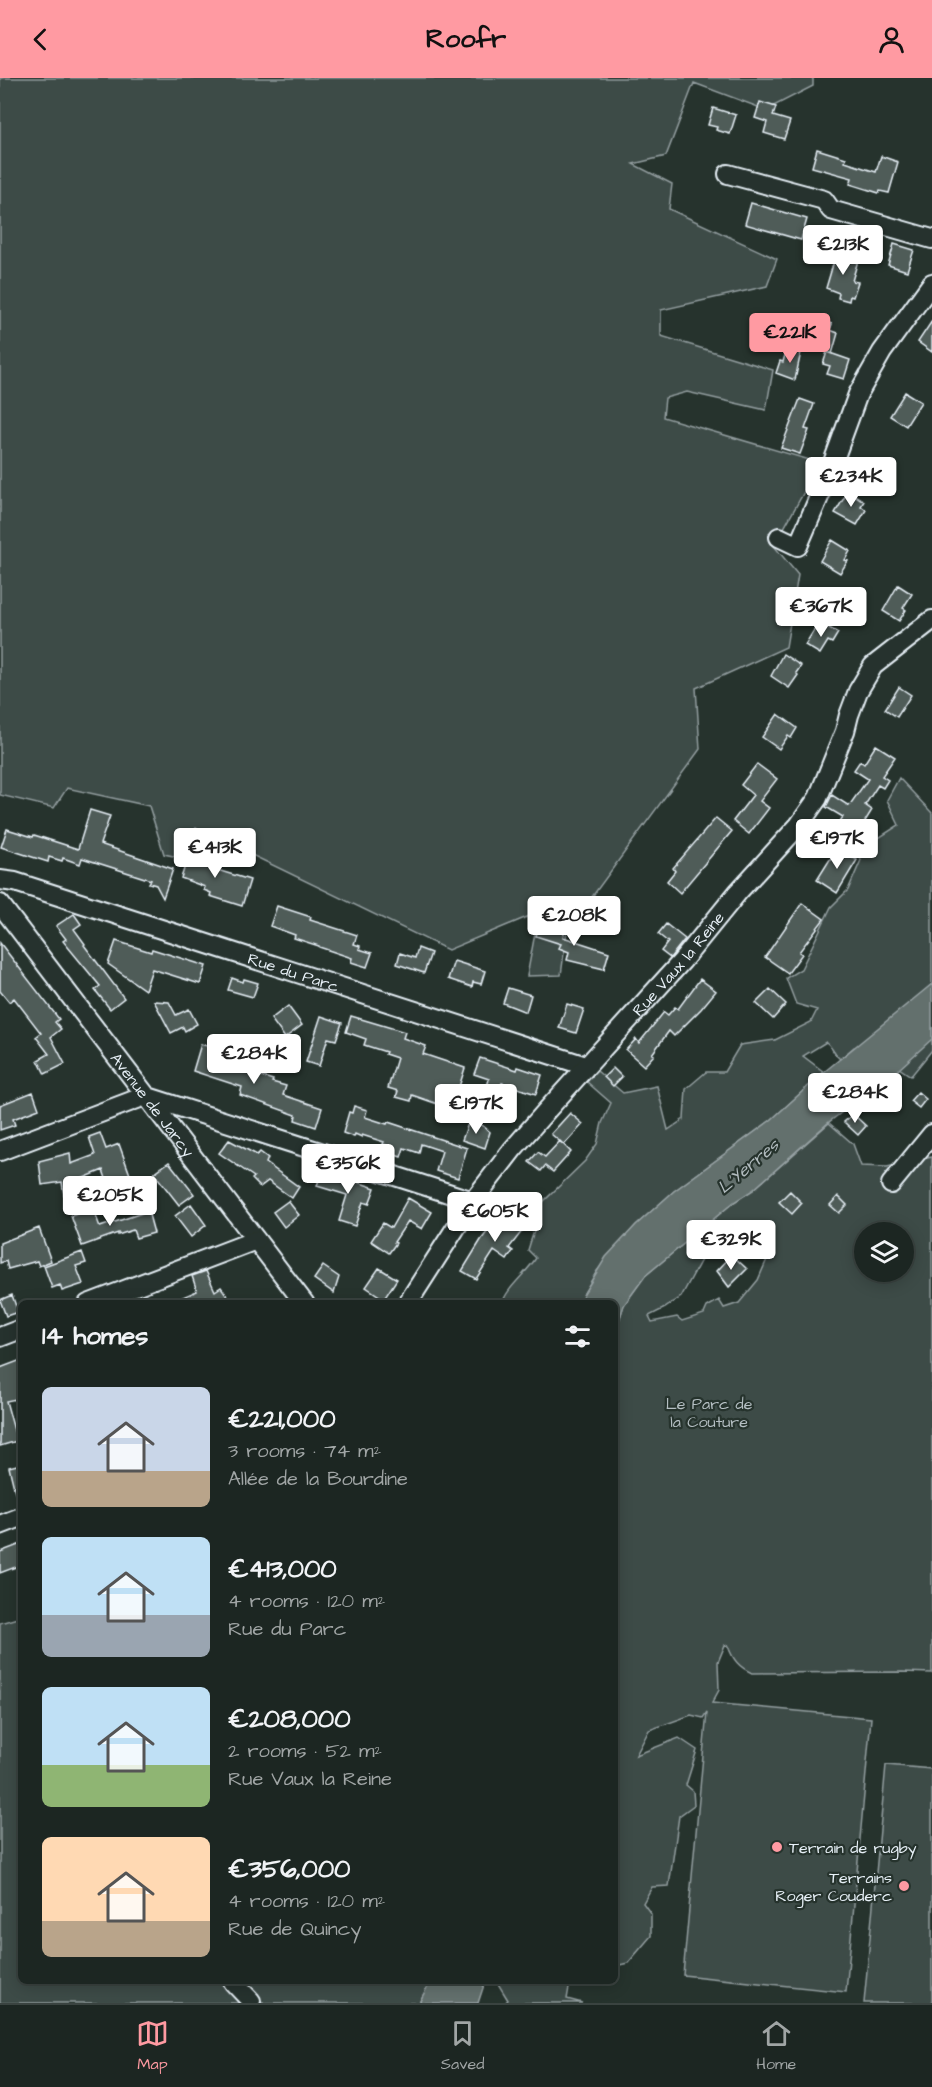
<!DOCTYPE html>
<html lang="en">
<head>
<meta charset="utf-8">
<style>
  body { margin:0; font-family:"Architects Daughter",sans-serif; background:#252e2a; color:#f1f3f6; height:100vh; display:flex; flex-direction:column; font-size:22px; white-space:nowrap }
  * { box-sizing:border-box; margin:0 }
  p { font-size:20px; color:#a0a5a5 }
  .icon { flex:none; width:33px; height:33px; fill:none; stroke:currentColor; stroke-width:2; stroke-linecap:round; stroke-linejoin:round }
  .map { position:relative; flex:1; overflow:hidden }
  .panel { position:absolute; left:18px; top:1222px; width:600px; height:684px; display:flex; flex-direction:column; background:#1c2622; border-radius:9px; box-shadow:0 3px 15px #0003,0 0 0 2px #3a4340 }
  .panel>* { flex:none }
  .buttons { position:absolute; left:854px; top:1144px; display:grid; gap:12px }
  .buttons a { display:grid; place-items:center; width:60px; height:60px; border-radius:50%; background:#1c2622; box-shadow:0 3px 15px #0003,0 0 0 2px #3a4340; font-size:30px }
  .price { position:absolute; translate:-50% -51px; padding:0 14px; border-radius:6px; background:#fff; color:#222; font-size:20px; line-height:39px; filter:drop-shadow(0 2px 3px #0008) }
  .price::after { content:''; position:absolute; left:50%; top:36px; width:18px; height:14px; margin-left:-9px; background:inherit; clip-path:polygon(0 0,100% 0,50% 100%) }
  .price.active { background:#ff9aa2; color:#111 }
  ul { padding:0; list-style:none }
  li { display:flex; align-items:center; gap:18px; height:150px; padding:0 24px }
  li span { display:grid; place-items:center; flex:none; width:168px; height:120px; border-radius:9px; color:#555 }
  li>.icon { margin-inline-start:auto }
  span .icon { width:72px; height:72px; fill:#fffc; stroke-width:1 }
  li b { font-size:26px }
  h2 { display:flex; justify-content:space-between; align-items:center; height:72px; padding:0 24px; font-size:26px }
  header { display:flex; justify-content:space-between; align-items:center; height:78px; padding:0 24px; background:#ff9aa2; color:#111; font-size:27px; font-weight:700 }
  .tab-bar { display:flex; justify-content:space-around; align-items:center; height:84px; border-top:2px solid #3a4340; background:#1c2622; font-size:16px; color:#a0a5a5 }
  .tab-bar a { display:grid; justify-items:center; gap:3px }
  .tab-bar .active { color:#ff9aa2 }
  .map>svg:first-child { display:block }
</style>
</head>
<body>
<header><svg class="icon" aria-label="back" viewBox="0 0 24 24"><path d="M15 5l-7 7 7 7"/></svg>Roofr<svg class="icon" aria-label="person" viewBox="0 0 24 24"><circle cx="12" cy="8" r="4"/><path d="M4 21q1-7 8-7t8 7"/></svg></header>
<div class="map">
<svg width="932" height="1925" viewBox="0 0 932 1925">
  <rect width="100%" height="100%" fill="#26332d"/>
  <filter id="ink" filterUnits="userSpaceOnUse"><feTurbulence type="fractalNoise" baseFrequency=".0167" numOctaves="2"/><feDisplacementMap in="SourceGraphic" scale="12" xChannelSelector="R" yChannelSelector="G"/><feConvolveMatrix kernelMatrix="1 2 1 2 8 2 1 2 1" color-interpolation-filters="sRGB"/></filter>
  <g filter="url(#ink)">
    <!-- green -->
    <path fill="#3e4b47" stroke="#939ea0" stroke-width="1.5" fill-rule="evenodd" d="M0 0H813V8L766 32 694 5 666 78 633 86 672 106 669 131 777 181 767 208 661 232V258L773 292 766 332 687 314 665 320 663 339 820 385 774 468 798 497 786 569 696 610 700 671 567 853 561 897 527 898 539 834 448 872 196 750 188 781 164 776 149 728 67 710 54 730 0 717Z
      M899 700 932 735V906L921 916 932 950V972L911 998 884 980 854 969 840 981C833 976 833 969 826 964L803 978 824 994 771 1042 674 1113 636 1147 597 1193 584 1215 580 1225 502 1226C507 1209 526 1196 536 1180L528 1172 543 1124 585 1083 597 1066 602 1045 611 1025 587 1004 597 993 623 1015 657 1008 668 1052 684 1041 686 1011 706 994H724L740 967 775 962 811 944 817 932 796 926 786 900 801 891 831 829 848 812 861 782 853 770V763H874L899 747 887 722Z
      M829 1045 853 1066 861 1088 887 1089 932 1079V1595L902 1594 752 1595C739 1589 733 1582 728 1568L725 1567 718 1584 719 1612 712 1625 871 1640 846 1914 683 1897 707 1634 703 1640 691 1637 649 1652 636 1677 679 1660 697 1672 686 1707 693 1713 694 1727 679 1738 669 1808 652 1809 643 1825 651 1836V1858L628 1885 615 1888V1255L624 1227 645 1198 734 1124 753 1112ZM718 1150 749 1166 768 1179 758 1202 739 1225 724 1230 719 1222 707 1229 704 1236 682 1243 677 1239 652 1244 649 1238 665 1230 681 1219 701 1182 721 1163ZM864 1155H903V1194H864Z
      M21 1539V1904H430L419 1925H0V1545Z
      M886 1687 932 1691V1925H864Z
      M497 1904H570L567 1921 582 1925H505L508 1922Z"/>
    <!-- water -->
    <path fill="#636f6d" stroke="#98a3a5" stroke-width="1.5" d="M932 906V961L898 992 829 1044 753 1112 734 1124 645 1198 624 1227 615 1255V1226L580 1225 584 1215 606 1179 636 1147 674 1113 771 1042 824 994Z
      M430 1904H485L478 1925H419Z"/>
    <!-- building -->
    <path fill="#505c59" stroke="#e8f1f8" stroke-width="1.5" d="M760 24 776 29 773 38 790 43 784 61 764 55 767 44 755 40Z
      M713 30 736 37 730 56 716 52 717 49 708 47Z
      M817 71 846 80 845 84 876 94 881 78 898 84 889 115 880 113 879 115 850 106 852 100 812 89Z
      M751 125 807 141 801 162 745 146Z
      M894 166 914 172 907 193 888 187Z
      M837 173 859 179 852 203 858 204 853 219 850 218 849 223 838 220 839 215 826 210Z
      M817 241 832 246 830 252 838 255 832 276 813 269 817 256 813 254Z
      M932 243V274L918 264Z
      M787 270 801 274 795 302 776 295 780 283 783 284Z
      M827 274 850 282 844 301 827 296 830 288 823 286Z
      M905 314 921 324 906 348 890 338Z
      M800 321 814 326 805 351 809 352 800 376 781 370Z
      M848 413 864 423 861 428 866 432 857 447 835 435Z
      M832 462 850 473 845 482 848 483 840 495 820 483Z
      M898 507 912 516 903 530 906 532 899 543 883 533Z
      M819 544 838 555 832 565 828 563 820 576 805 567Z
      M783 576 801 588 796 595 798 597 789 610 771 598Z
      M899 609 911 617 897 639 885 631Z
      M778 636 797 650 791 660 788 658 779 671 762 659Z
      M876 667 895 679 882 698 888 702 883 710 878 707 865 727 872 732 856 758 838 746 843 739 826 729 832 717 849 728 868 701 854 692 860 683 864 686Z
      M757 686 777 701 760 723 769 730 749 756 733 743 753 717 741 707Z
      M90 732 110 738 100 766 173 791 163 820 156 807 149 805 151 802 82 780 80 786 63 780 62 783 49 779 48 784 1 769 7 751 33 759 34 757 78 771Z
      M716 740 732 753 680 815 667 803 675 793 673 790Z
      M837 770 857 782 837 815 817 802Z
      M201 775 218 781 214 791 250 802 242 828 210 818 211 815 204 812 205 809 181 800 189 776 199 780Z
      M802 825 824 841 799 874 802 876 788 895 765 879Z
      M277 828 311 839 310 842 357 857 354 866 360 868 359 871 372 875 367 889 351 884 352 880 319 869V868L294 860 295 857 270 848Z
      M74 836 81 846 74 851 85 866 84 867 124 920 110 931 95 912 100 908 63 863 66 861 56 848Z
      M541 843 565 851 563 859 609 874 604 891 567 882 569 874 559 870 561 866 536 858Z
      M666 846 685 861 670 880 661 873 668 864 658 856Z
      M116 863 151 874 152 871 206 888 200 906 152 891 145 912 108 886Z
      M0 865 59 941 55 944 61 951 51 959 65 986 45 996 38 982 49 976 36 959 41 955 14 920 9 924 0 913Z
      M418 870 431 875 424 895 397 886 400 875 415 880Z
      M454 883 485 893 481 906 473 904 472 909 448 901Z
      M232 900 243 904 244 901 258 905 253 919 228 912Z
      M700 901 716 913 701 931 674 958 669 953 652 976 654 977 644 988 626 972 636 961 639 965 664 934 668 937 675 929 678 931Z
      M508 910 531 917 526 934 503 925Z
      M770 911 786 926 773 941 756 925Z
      M154 923 169 924 176 937 189 931 197 946 185 953 183 949 171 955Z
      M567 926 584 931 576 955 559 950Z
      M288 928 302 947 285 960 271 941Z
      M321 938 342 945 336 962 328 960 319 988 306 984Z
      M351 938 405 954 403 960 426 968 423 976 465 990 452 1031 412 1017 411 1023 396 1019 398 1013 388 1010 397 980 385 976 386 974 364 967 366 961 346 954Z
      M201 966 231 976 227 987 273 1002 272 1004 286 1008 283 1017 322 1030 316 1049 295 1042 296 1037 240 1017 242 1009 193 993Z
      M480 980 517 992 518 989 542 997 536 1016 502 1005 498 1017 486 1013 489 1001 474 996Z
      M613 990 622 999 613 1008 604 999Z
      M33 1014 39 1031 13 1041 15 1047 0 1052V1027Z
      M918 1014 926 1021 919 1030 910 1023Z
      M354 1028 367 1032 365 1039 387 1046 388 1044 467 1070 458 1100 436 1093 442 1073 421 1066 419 1075 404 1070 401 1079 386 1074 388 1068 383 1066 384 1064 362 1057V1059L355 1056 354 1059 343 1055 349 1034 352 1035Z
      M570 1035 583 1046 564 1067 551 1056Z
      M853 1036 866 1048 858 1057 844 1044Z
      M469 1043 483 1048 490 1054 485 1070 462 1062Z
      M100 1055 106 1071 119 1066 133 1105 109 1109 103 1092 74 1104 76 1115 64 1117 62 1104 42 1107 39 1083 70 1075 71 1086 95 1077 89 1059Z
      M229 1062 257 1077 260 1074 268 1080 266 1085 299 1109 292 1120 268 1103 260 1109 252 1101 254 1099 219 1075Z
      M560 1063 571 1074 553 1094 545 1088 541 1093 529 1084 538 1074 545 1079Z
      M169 1084 194 1116 179 1127 154 1095Z
      M322 1092 375 1110 369 1126 363 1124 355 1148 339 1143 347 1117 317 1108Z
      M790 1113 802 1125 792 1136 779 1124Z
      M838 1118 847 1127 839 1135 830 1127Z
      M408 1120 432 1134 422 1151 408 1143 394 1164 396 1165 389 1175 371 1163 383 1145 391 1150Z
      M288 1123 299 1137 284 1149 273 1134Z
      M191 1126 206 1147 191 1159 175 1138Z
      M93 1130 100 1149 148 1133 154 1155 136 1160 133 1152 118 1157V1155L82 1168 71 1138Z
      M504 1132 526 1148 509 1170 513 1173 507 1182 494 1173 476 1201 462 1193 481 1162Z
      M39 1150 51 1183 39 1188 37 1183 8 1191 6 1183 0 1185V1165Z
      M82 1174 86 1185 76 1188 83 1206 62 1213 60 1207 52 1210 44 1188Z
      M732 1177 747 1191 729 1209 717 1193Z
      M323 1188 339 1199 334 1215 314 1201Z
      M379 1190 397 1201 384 1221 366 1209Z
      M206 1193 215 1213 221 1209 233 1226H167L197 1213 192 1198Z
      M12 1217 18 1234 6 1238 0 1222Z
      M21 1282V1320L6 1323 17 1363 0 1368V1290Z
      M21 1386V1421L17 1422 9 1389Z
      M21 1466V1487L0 1495V1474Z"/>
    <g fill="none" stroke-linecap="round" stroke-linejoin="round">
      <!-- minor casing -->
      <g stroke="#e8f1f8" stroke-width="22">
        <g id="minor">
          <path d="M728 96 824 122 831 132 932 161"/>
          <path d="M779 459 798 468 828 398 858 316 882 274 932 205"/>
          <path id="s1" d="M0 802 15 804 586 988"/>
          <path id="s2" d="M0 826 305 1226"/>
          <path d="M0 1073 145 1018 473 1123"/>
          <path d="M891 1106 932 1056"/>
          <path d="M88 1226 256 1162"/>
          <path id="s3" d="M407 1226 473 1123 513 1071 548 1031 682 883 738 814 799 747 818 720 845 653 849 637 858 613 873 588 932 542"/>
          <path d="M0 1259 21 1251"/>
          <path d="M0 1447 21 1439"/>
          <path d="M233 1904 251 1923"/>
        </g>
      </g>
      <!-- minor -->
      <use href="#minor" stroke="#26332d" stroke-width="18"/>
    </g>
  </g>
  <!-- markers -->
  <g fill="#ff9aa2" stroke="#26332d" stroke-width="2">
    <circle cx="777" cy="1769" r="6"/>
    <circle cx="904" cy="1808" r="6"/>
  </g>
  <g text-anchor="middle" stroke-width="4.5" stroke-linejoin="round" paint-order="stroke">
    <!-- street labels -->
    <g font-size="16" fill="#e8f1f8" stroke="#26332d">
      <text dy="6" stroke="none"><textPath href="#s3" startOffset="436">Rue Vaux la Reine</textPath></text>
      <text dy="6" stroke="none"><textPath href="#s1" startOffset="308">Rue du Parc</textPath></text>
      <text dy="6" stroke="none"><textPath href="#s2" startOffset="252">Avenue de Jarcy</textPath></text>
    </g>
    <!-- park labels -->
    <g font-size="16" fill="#b5bfc3" stroke="#26332d">
      <text x="709" y="1331">Le Parc de<tspan x="709" dy="18">la Couture</tspan></text>
    </g>
    <!-- poi labels -->
    <g font-size="16" fill="#e8f1f8" stroke="#26332d" text-anchor="start">
      <text x="789" y="1775">Terrain de rugby</text>
      <text x="892" y="1805" text-anchor="end">Terrains<tspan x="892" dy="18">Roger Couderc</tspan></text>
    </g>
    <!-- water labels -->
    <g font-size="18" font-style="italic" fill="#b3bdc0" stroke="#26332d">
      <text transform="translate(748 1088) rotate(-40)" y="6">L'Yerres</text>
    </g>
  </g>
</svg>
<div class="buttons">
<a><svg class="icon" aria-label="layers" viewBox="0 0 24 24"><path d="M12 4l9 5-9 5-9-5zM3 14l9 5 9-5"/></svg></a>
</div>
<b class="price" style="left:843px;top:198px">€213K</b>
<b class="price active" style="left:790px;top:286px">€221K</b>
<b class="price" style="left:851px;top:430px">€234K</b>
<b class="price" style="left:821px;top:560px">€367K</b>
<b class="price" style="left:837px;top:792px">€197K</b>
<b class="price" style="left:215px;top:801px">€413K</b>
<b class="price" style="left:574px;top:869px">€208K</b>
<b class="price" style="left:254px;top:1007px">€284K</b>
<b class="price" style="left:855px;top:1046px">€284K</b>
<b class="price" style="left:476px;top:1057px">€197K</b>
<b class="price" style="left:348px;top:1117px">€356K</b>
<b class="price" style="left:110px;top:1149px">€205K</b>
<b class="price" style="left:495px;top:1165px">€605K</b>
<b class="price" style="left:731px;top:1193px">€329K</b>
<section class="panel">
<h2>14 homes<svg class="icon" aria-label="filters" viewBox="0 0 24 24"><path d="M4 7h16M4 17h16"/><circle cx="9" cy="7" r="2"/><circle cx="15" cy="17" r="2"/></svg></h2>
<ul>
<li><span style="background:linear-gradient(#c9d6e8 70%,#b9a48a 0)"><svg class="icon" aria-label="home" viewBox="0 0 24 24"><path d="M3 11l9-7 9 7M6 9v11h12V9"/></svg></span><div><b>€221,000</b><p>3 rooms · 74 m²</p><p>Allée de la Bourdine</p></div></li>
<li><span style="background:linear-gradient(#bfe0f5 65%,#9aa5b1 0)"><svg class="icon" aria-label="home" viewBox="0 0 24 24"><path d="M3 11l9-7 9 7M6 9v11h12V9"/></svg></span><div><b>€413,000</b><p>4 rooms · 120 m²</p><p>Rue du Parc</p></div></li>
<li><span style="background:linear-gradient(#bfe0f5 65%,#8fb573 0)"><svg class="icon" aria-label="home" viewBox="0 0 24 24"><path d="M3 11l9-7 9 7M6 9v11h12V9"/></svg></span><div><b>€208,000</b><p>2 rooms · 52 m²</p><p>Rue Vaux la Reine</p></div></li>
<li><span style="background:linear-gradient(#ffd9b3 70%,#b9a48a 0)"><svg class="icon" aria-label="home" viewBox="0 0 24 24"><path d="M3 11l9-7 9 7M6 9v11h12V9"/></svg></span><div><b>€356,000</b><p>4 rooms · 120 m²</p><p>Rue de Quincy</p></div></li>
</ul>
</section>
</div>
<nav class="tab-bar">
<a class="active"><svg class="icon" aria-label="map" viewBox="0 0 24 24"><path d="M3 6l6-2 6 2 6-2v14l-6 2-6-2-6 2zM9 4v14M15 6v14"/></svg>Map</a>
<a><svg class="icon" aria-label="saved" viewBox="0 0 24 24"><path d="M7 4h10v16l-5-4-5 4z"/></svg>Saved</a>
<a><svg class="icon" aria-label="home" viewBox="0 0 24 24"><path d="M3 11l9-7 9 7M6 9v11h12V9"/></svg>Home</a>
</nav>
</body>
</html>
